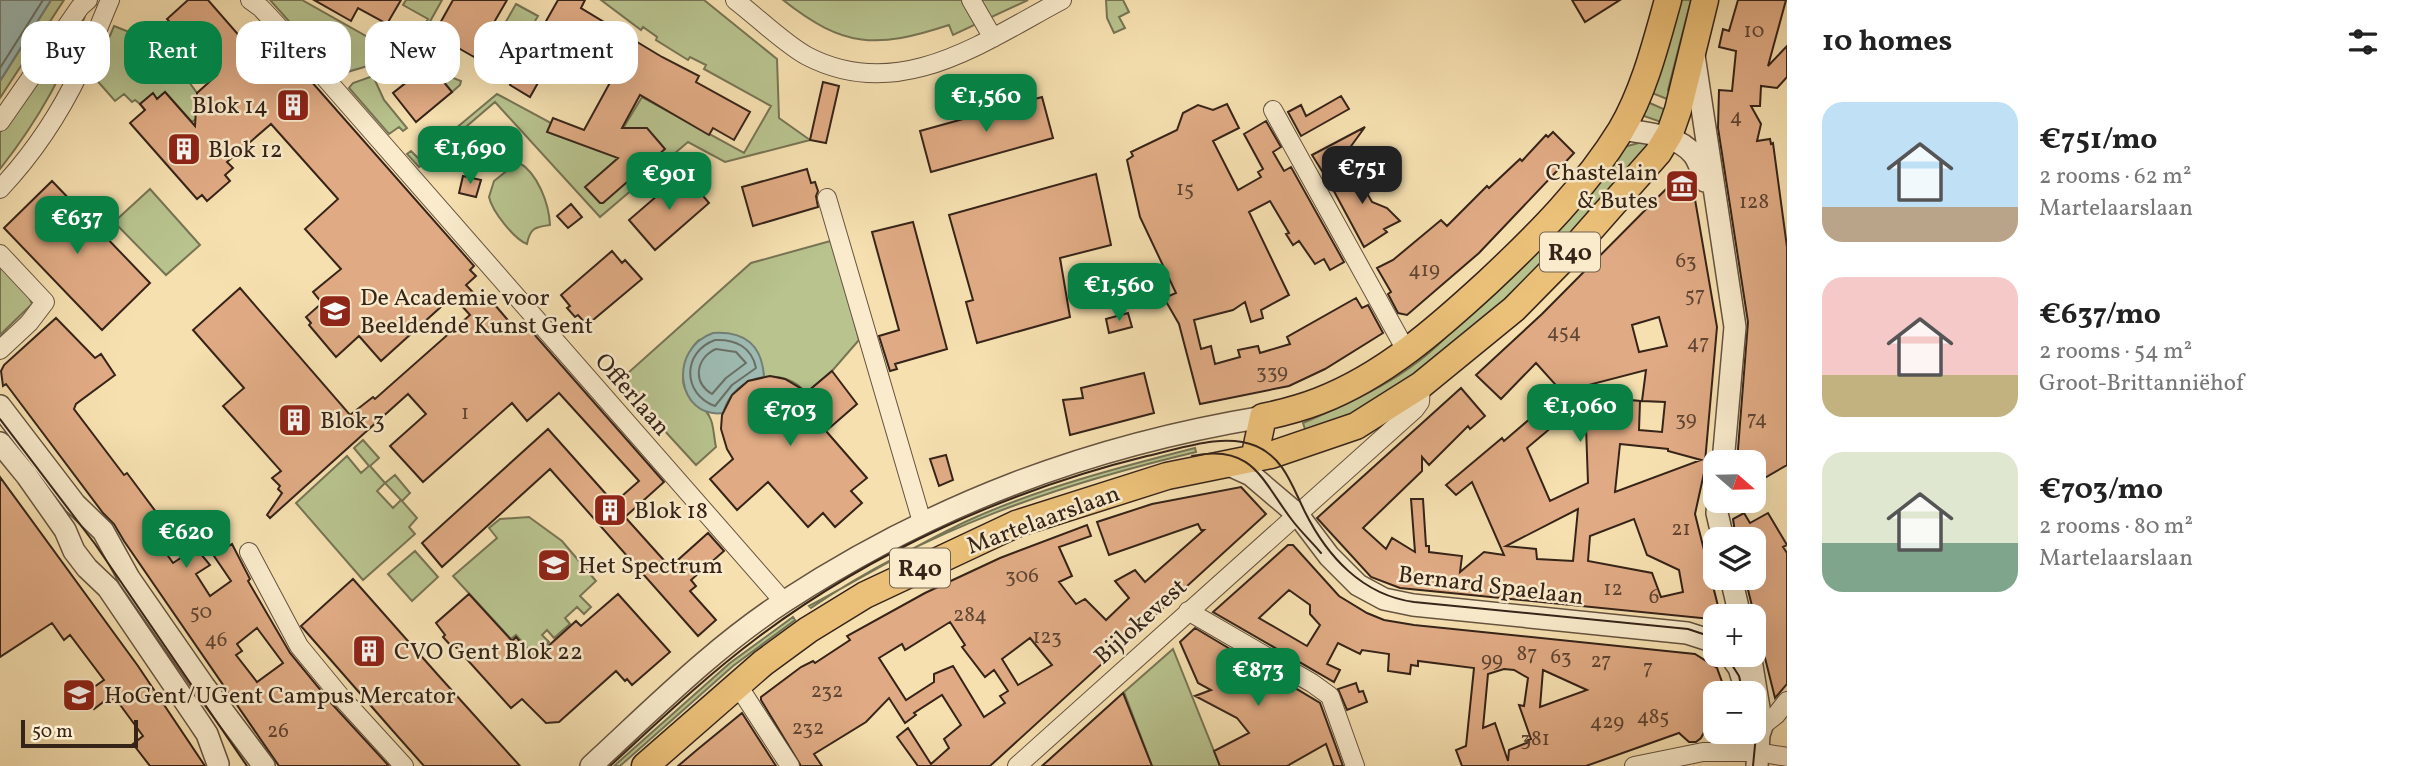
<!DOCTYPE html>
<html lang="en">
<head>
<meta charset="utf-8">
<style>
  body { margin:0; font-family:Vollkorn,serif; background:#f6f6f6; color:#222; height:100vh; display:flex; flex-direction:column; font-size:26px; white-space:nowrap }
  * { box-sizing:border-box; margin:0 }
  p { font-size:23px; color:#767676 }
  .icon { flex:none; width:38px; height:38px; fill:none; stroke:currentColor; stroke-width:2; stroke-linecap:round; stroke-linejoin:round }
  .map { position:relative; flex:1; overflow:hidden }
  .drawer { display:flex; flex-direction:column; background:#fff; width:630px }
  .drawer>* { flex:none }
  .hud { position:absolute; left:21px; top:21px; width:665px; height:63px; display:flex; gap:14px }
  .needle { width:46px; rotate:110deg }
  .tools { position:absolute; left:1703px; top:450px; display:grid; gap:14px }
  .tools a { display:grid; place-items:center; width:63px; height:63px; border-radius:14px; background:#fff; box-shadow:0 7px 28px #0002; font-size:35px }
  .scale { position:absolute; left:21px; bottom:18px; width:117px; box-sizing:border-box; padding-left:7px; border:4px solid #362419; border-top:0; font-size:19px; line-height:24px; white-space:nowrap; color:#362419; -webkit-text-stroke:5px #f9ebcc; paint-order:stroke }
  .price { position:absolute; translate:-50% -60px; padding:0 16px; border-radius:14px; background:#0b8043; color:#fff; font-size:23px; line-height:46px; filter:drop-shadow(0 2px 4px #0008) }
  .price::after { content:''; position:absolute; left:50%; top:42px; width:21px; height:16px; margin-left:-10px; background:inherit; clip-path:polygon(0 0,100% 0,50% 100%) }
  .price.on { background:#222; color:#fff }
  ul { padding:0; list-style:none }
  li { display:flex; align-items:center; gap:21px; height:175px; padding:0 35px }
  li span { display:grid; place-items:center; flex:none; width:196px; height:140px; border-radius:21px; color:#555 }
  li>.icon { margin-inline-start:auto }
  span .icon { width:84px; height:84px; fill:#fffc; stroke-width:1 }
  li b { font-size:30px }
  h2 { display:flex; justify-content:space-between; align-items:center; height:84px; padding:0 35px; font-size:30px }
  .tag { padding:0 24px; border-radius:21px; background:#fff; box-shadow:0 7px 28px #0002; font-size:24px; line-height:63px }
  .tag.on { background:#0b8043; color:#fff }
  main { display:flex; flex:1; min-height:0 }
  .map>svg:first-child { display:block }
</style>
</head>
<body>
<main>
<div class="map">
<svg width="1787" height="766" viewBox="0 0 1787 766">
  <rect width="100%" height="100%" fill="#f6e0b0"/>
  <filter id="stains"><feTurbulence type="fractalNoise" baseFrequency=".00286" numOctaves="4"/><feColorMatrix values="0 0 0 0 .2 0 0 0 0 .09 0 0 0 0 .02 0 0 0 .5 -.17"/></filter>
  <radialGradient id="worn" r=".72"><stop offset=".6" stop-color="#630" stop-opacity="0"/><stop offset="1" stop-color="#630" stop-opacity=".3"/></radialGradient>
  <!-- green -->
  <path fill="#b8c38e" stroke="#777454" stroke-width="2" fill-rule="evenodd" d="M51 0H64L0 98V81Z
    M270 0H302L396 53 395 58 337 75Z
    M406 0H442L422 36 419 34 428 19 403 5Z
    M601 0H704L777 59 779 118 810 140 725 162 688 142 600 217 495 102 419 167 407 154 411 151 419 159 497 94 551 123 548 132 600 151 619 135 642 97 744 153 771 106 704 69 706 65 690 57 688 60 656 40 657 37 643 27 641 30Z
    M783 0H1028L953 35 949 25C876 49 844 48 783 0Z
    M1106 0H1123L1129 12 1119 17 1125 28 1114 33 1107 18Z
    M1677 0H1691L1668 90 1672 101 1647 91Z
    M516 4 538 16 505 74 483 62Z
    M85 16C66 72 37 122 0 169V128Z
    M114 26 162 45 197 93 196 119 192 122 165 92 157 99 152 94 140 104 135 100 132 102 124 94 115 101 93 76Z
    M441 73 461 81 460 85 452 92 438 75Z
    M373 76 384 100 407 128 403 131 399 127 389 134 349 88 353 83Z
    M1643 100 1668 111 1664 123 1638 114Z
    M1642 142 1652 144 1550 260 1429 369 1368 407 1307 435 1303 423C1360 399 1421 371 1460 321L1624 147Z
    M518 162C538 173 549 204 550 225 535 227 530 228 527 244 514 239 492 211 489 197L494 181Z
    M150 189 200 245 166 275 114 222Z
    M834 240 859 340 832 371 806 393C796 380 780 375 764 377 763 369 761 363 757 356 743 327 725 336 699 340 691 347 689 354 686 364 674 399 702 396 711 420 714 428 714 439 716 447L696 465 619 381 751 263Z
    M0 266 29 297 32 304 0 335Z
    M363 440 379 458 370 466 385 483 395 475 410 493 402 501 417 518 409 527 415 534 363 580 296 503 347 456 361 473 369 466 354 448ZM385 483 401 500 393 508 377 491Z
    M1195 448 1196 452C1061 484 926 529 811 608L809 606C862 578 912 547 965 522 1036 489 1120 467 1195 448Z
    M529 517 562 541 596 581 580 596 591 607 584 614 577 607 565 618 570 624 554 638 547 630 542 635 549 642 534 656 516 635 511 639 453 576 497 538 489 528 500 519Z
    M415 551 438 577 412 601 388 574Z
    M793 617 795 620 733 666 620 766H614L730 663Z
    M1173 649 1220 766H1152L1124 692Z"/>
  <!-- water -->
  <path fill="#9ebbb3" stroke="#747f75" stroke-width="2" d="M0 0H51L0 81Z
    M713 333C745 331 762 345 764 377 744 380 729 393 723 413 677 419 667 349 713 333Z"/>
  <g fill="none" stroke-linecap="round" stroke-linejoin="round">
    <!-- shore -->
    <path stroke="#6a7066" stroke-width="2" d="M0 68 43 0
      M715 340C735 339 752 347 756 368L732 385 715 406C682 394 682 352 715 340Z
      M716 349 736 352 746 363 726 378 712 394C692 382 696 358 716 349Z"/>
  </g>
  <!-- building -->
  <path fill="#e0ab84" stroke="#362419" stroke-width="2" fill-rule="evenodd" d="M188 0H208L270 71 288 55 474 266 470 270 476 276 466 285 483 303 489 298 518 332 526 325 664 482 625 517 670 567 708 533 724 551 691 580 696 586 690 591 716 620 698 636 550 469 442 567 422 543 548 429 614 503 639 481 559 393 527 421 512 403 423 482 390 446 426 414 408 394 270 518 267 515 282 493 278 489 280 486 272 478 281 471 223 406 244 388 193 330 240 288 350 415 373 397 375 399 470 315 453 296 381 361 359 336 336 357 309 325 311 323 306 317 322 303 313 292 341 269 305 229 338 199 271 124 227 162 233 168 225 175 230 181 207 201 202 195 197 199 130 123 145 110 140 104 153 93 157 99 165 92 195 126 197 93 217 75 167 19Z
    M314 0H401L387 24 358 8 351 21Z
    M453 0H507L474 57 434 34Z
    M558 0H585L581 8 662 57 699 76 696 82 750 112 734 140 713 128 709 135 640 95 622 128H647L665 149 603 203H600L585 187 618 158 547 132 553 118 584 130 612 79 557 49 530 97 510 85Z
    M1572 0H1620L1585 22Z
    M1738 0H1786L1768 66 1787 46V77L1777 88 1761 86 1760 106H1751L1761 124 1757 141 1770 139 1771 144 1773 143 1787 247V465L1754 484V462H1737L1748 322 1718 128 1719 90 1732 91 1736 51 1719 47 1723 29 1729 31Z
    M426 67 435 78 438 75 452 92 416 122 393 93Z
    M823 82 839 86 826 143 810 140Z
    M1341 96 1349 109 1301 136 1288 112 1301 105 1306 116Z
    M1042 97 1053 138 931 172 920 131Z
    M1227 104 1239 128 1213 141 1238 190 1261 177 1258 172 1263 169 1244 134 1266 121 1281 147 1273 152 1284 171 1291 167 1344 262 1330 270 1324 259 1315 264 1299 241 1293 245 1286 234 1289 233 1270 201 1249 212 1289 295 1261 310 1263 318 1251 322 1245 302 1233 310 1194 320 1201 349 1211 346 1215 364 1240 357 1238 350 1258 346 1260 353 1290 344 1287 337 1356 298 1362 308 1368 305 1383 333 1325 369 1289 386 1200 404 1179 324 1164 298 1176 293 1140 217 1127 160 1133 156 1131 152 1177 130 1183 113 1198 105 1213 110Z
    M1365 127 1327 179 1312 155Z
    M1553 132 1574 153 1479 253 1407 315 1398 313 1388 294 1391 292 1377 268 1393 260 1441 220 1447 226 1487 186 1489 188 1520 159 1522 161 1546 135 1548 137Z
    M1365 161 1371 172 1359 179 1372 202 1387 208 1400 221 1384 229 1387 232 1364 247 1329 182Z
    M807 169 811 183 815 182 818 191 816 196 818 207 753 226 742 187Z
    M1096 174 1111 245 1060 258 1070 317 977 343 966 302 973 300 949 215Z
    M463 176 481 180 476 197 459 193Z
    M680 176 691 186 693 184 709 203 655 250 629 220Z
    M1679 176 1692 182 1717 327 1704 473 1695 514 1719 610 1711 619 1400 588 1371 577 1317 518 1461 388 1485 416 1470 429 1468 426 1429 465 1422 457V471L1363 528 1386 549 1392 538 1415 552 1411 499H1423L1426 546H1429V552L1462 556 1460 572 1484 552 1504 555 1472 482 1456 495 1446 485 1502 438 1504 441 1560 393 1640 401 1639 430 1662 432 1665 402 1642 401 1646 370 1562 392 1536 363 1501 399 1476 375 1542 314ZM1659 317 1667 346 1639 352 1632 325ZM1585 399 1588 483 1550 501 1527 448ZM1620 444 1668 449V451L1701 460 1615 492ZM1578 509 1573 561 1537 559 1536 549 1506 546ZM1634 519 1647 555 1679 570 1683 592 1661 597 1652 573 1588 561 1590 536Z
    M52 181 150 283 102 330 4 228Z
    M571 204 582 217 568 228 557 216Z
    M913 222 947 349 895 364 897 369 890 371 879 336 899 330 872 232Z
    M612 251 622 263 625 260 642 279 587 325 578 315 575 317 567 308 570 306 561 295Z
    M1128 313 1132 327 1109 333 1106 319Z
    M56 318 95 358 101 354 115 375 76 404 74 409 124 475 127 473 162 520 149 529 173 563 196 548 210 565 196 574 210 596 231 581 214 556 232 544 250 579 248 581 290 653 332 704 389 766H279L124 541 114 524 103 513 6 384 3 386 1 371 4 365ZM257 628 283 663 257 682 236 655 242 651 237 644Z
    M832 371 857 404 826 431 867 478 851 491 862 503 835 527 823 513 808 527 768 482 737 510 710 479 733 459 727 449 721 429 722 415 732 395 748 381 770 376 785 379 807 392Z
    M1144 373 1154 413 1070 435 1063 400 1083 398 1081 388Z
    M946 455 953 480 939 486 930 459Z
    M0 477 138 666 205 766H150L133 744 143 736 118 702 115 704 110 697 94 709 84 694 104 680 70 635 64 640 52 623 0 657Z
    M1241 487 1266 514 990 766H918L897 737 908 728 931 764 949 748 944 739 961 725 942 695 914 713 916 715 905 723 889 698 866 722 814 754 822 766H801L761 700V697L801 667 813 661 815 663 850 640 847 636 925 593 1000 558 1087 525 1091 536 1059 547 1072 576 1059 582 1076 604 1085 599 1106 620 1129 598 1115 581 1135 570 1145 582 1204 530H1201L1198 524 1109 555 1097 522 1152 504ZM950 622 965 645 962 647 985 677 994 670 1008 691 1000 696 1005 703 984 717 953 666 934 674V682L906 700 879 658 902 644 905 650ZM1030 638 1052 665 1018 685 1002 659Z
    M1744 513 1750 523 1768 513 1787 545 1783 547 1787 553V684L1775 698 1745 578H1754V539H1736L1733 519Z
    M1288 545H1293L1339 596 1367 613 1384 620 1414 625 1695 654 1717 668 1726 693H1715V711L1701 738 1696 742H1689L1679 733 1586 766H1462L1456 750 1466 746 1474 668 1418 661V666L1411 665 1410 674 1388 671 1389 654 1362 650 1360 654 1338 643 1327 664 1340 670 1334 682 1213 612ZM1289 590 1310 605V614L1320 625 1307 646 1259 618ZM1504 669 1514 670 1528 678 1524 706 1519 705 1531 739 1528 740 1529 742 1509 750 1508 761 1495 723 1483 728 1488 674ZM1543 670 1587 690 1540 707Z
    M353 579 438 675 520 766H424L393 731 301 626Z
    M469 594 512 641 516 637 535 658 576 621 581 626 618 594 670 652 632 685 627 679 625 681 616 671 559 722 546 723 522 699 511 708 454 645 452 647 443 637 445 635 436 623Z
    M1195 628 1320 703 1343 766H1334L1326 744 1287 766H1220L1214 751 1249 733 1237 718 1195 696 1211 690 1198 683 1180 642Z
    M1356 683 1359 692 1363 691 1367 702 1347 710 1338 689Z
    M1123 693 1152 766H1042L1062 748Z
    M742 713 776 766H678L698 749Z"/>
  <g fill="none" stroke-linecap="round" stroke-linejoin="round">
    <!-- minor casing -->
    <g stroke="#66533f" stroke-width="20">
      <path id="minor" d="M250 0 261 8 305 55 784 602
        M735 0C756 16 786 45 807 56 899 104 983 42 1062 0
        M971 0 993 38
        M1273 110 1407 352
        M0 122 80 7 88 0
        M0 189C32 155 60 113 80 71 91 48 100 23 110 0
        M827 198 922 522
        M0 254 45 302 29 323 0 350
        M249 552 299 646 341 697 404 766
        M1188 611 1312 683 1330 696 1355 766
        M737 684 790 766
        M1762 726 1776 715 1787 701
        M1017 766 1415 409 1420 402 1421 385
        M1634 766 1703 752H1758L1787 757"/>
    </g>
    <!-- tertiary casing -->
    <g stroke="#66533f" stroke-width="24">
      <path id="tertiary" d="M1694 55 1735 327 1723 462
        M1621 129C1645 133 1678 134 1694 155 1699 162 1702 172 1705 181
        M0 406 75 504 103 531 129 578 204 686 264 766
        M0 443 27 476 65 530 74 551 87 568 108 588 199 722 207 734 218 764
        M1229 465 1251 475 1298 515 1329 556 1358 585 1384 599 1413 605 1687 633 1715 642
        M1718 500 1717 513 1723 539
        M1731 578 1740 616
        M1729 654 1739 668 1747 693
        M1750 654 1762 726 1759 735 1757 766
        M591 766C653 709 714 647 785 601 934 504 1088 446 1263 417"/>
    </g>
    <!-- primary casing -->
    <g stroke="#362419" stroke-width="29">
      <path id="primary" d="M1254 459 1263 417C1282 413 1301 408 1319 401 1384 376 1438 328 1488 282 1537 236 1586 187 1621 130 1644 91 1656 43 1668 0
        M645 766 763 663 808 630 865 595 1016 524 1167 476 1271 455 1356 426 1421 385 1514 309 1577 245 1658 153 1670 133 1678 110 1705 0"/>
    </g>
    <!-- minor -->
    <use href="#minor" stroke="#f9ebcc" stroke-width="18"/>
    <!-- tertiary -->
    <use href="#tertiary" stroke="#f9ebcc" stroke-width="21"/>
    <!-- primary -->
    <use href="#primary" stroke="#ebc078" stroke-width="26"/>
    <!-- tram -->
    <path stroke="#362419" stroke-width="2" d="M0 419 95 544 247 766
      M1192 456C1253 443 1262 481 1292 520 1301 532 1312 542 1321 553
      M1725 654 1739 676 1743 693
      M610 766C658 722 705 677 757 638 871 552 1009 490 1147 456 1180 449 1223 432 1256 446 1284 458 1292 486 1305 512 1327 556 1362 595 1414 602L1688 629 1715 638
      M1753 766 1756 735 1754 701"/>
  </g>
  <!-- icons -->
  <defs>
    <g id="building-square" transform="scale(1.75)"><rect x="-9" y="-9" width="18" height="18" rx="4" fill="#8f2418" stroke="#f9ebcc"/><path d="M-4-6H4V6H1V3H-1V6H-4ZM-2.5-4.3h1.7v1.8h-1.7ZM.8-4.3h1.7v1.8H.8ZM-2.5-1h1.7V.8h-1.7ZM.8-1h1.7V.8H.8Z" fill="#fff"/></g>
    <g id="museum-square" transform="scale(1.75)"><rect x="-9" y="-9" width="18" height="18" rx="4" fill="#8f2418" stroke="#f9ebcc"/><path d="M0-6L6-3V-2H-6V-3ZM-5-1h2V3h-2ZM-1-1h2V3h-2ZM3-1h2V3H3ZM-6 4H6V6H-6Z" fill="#fff"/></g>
    <g id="university-square" transform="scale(1.75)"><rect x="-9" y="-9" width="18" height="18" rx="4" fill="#8f2418" stroke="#f9ebcc"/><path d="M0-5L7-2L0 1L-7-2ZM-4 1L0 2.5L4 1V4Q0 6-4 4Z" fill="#fff"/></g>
    <g id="school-square" transform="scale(1.75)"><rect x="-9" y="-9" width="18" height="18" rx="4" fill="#8f2418" stroke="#f9ebcc"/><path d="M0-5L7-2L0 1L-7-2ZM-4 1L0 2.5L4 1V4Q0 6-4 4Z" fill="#fff"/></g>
  </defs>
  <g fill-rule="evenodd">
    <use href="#building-square" x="293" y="105"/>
    <use href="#building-square" x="184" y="149"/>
    <use href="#museum-square" x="1682" y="186"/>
    <use href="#university-square" x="335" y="311"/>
    <use href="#building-square" x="295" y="420"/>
    <use href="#building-square" x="610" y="510"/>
    <use href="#school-square" x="554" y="565"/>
    <use href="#building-square" x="369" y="651"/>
    <use href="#university-square" x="79" y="695"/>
  </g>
  <g text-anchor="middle" stroke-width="5" stroke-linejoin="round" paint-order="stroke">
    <!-- number labels -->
    <g font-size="21" fill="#604634">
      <text x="1754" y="37">10</text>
      <text x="1736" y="123">4</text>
      <text x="1185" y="195">15</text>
      <text x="1754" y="208">128</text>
      <text x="1686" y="267">63</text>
      <text x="1424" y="276">419</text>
      <text x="1695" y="301">57</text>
      <text x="1564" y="338">454</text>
      <text x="1698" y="349">47</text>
      <text x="1272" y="378">339</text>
      <text x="465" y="419">1</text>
      <text x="1686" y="425">39</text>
      <text x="1757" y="425">74</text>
      <text x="1681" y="535">21</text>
      <text x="1022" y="582">306</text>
      <text x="1613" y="595">12</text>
      <text x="1654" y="603">6</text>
      <text x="201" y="618">50</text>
      <text x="970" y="621">284</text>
      <text x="1047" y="643">123</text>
      <text x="216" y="646">46</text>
      <text x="1527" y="660">87</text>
      <text x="1561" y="663">63</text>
      <text x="1492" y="666">99</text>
      <text x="1601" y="667">27</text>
      <text x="1648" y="674">7</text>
      <text x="827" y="697">232</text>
      <text x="1653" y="723">485</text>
      <text x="1607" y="728">429</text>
      <text x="808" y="734">232</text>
      <text x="278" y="737">26</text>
      <text x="1535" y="745">381</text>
    </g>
    <!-- shield labels -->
    <g fill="#f9ebcc" stroke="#70604f" stroke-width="2">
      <rect x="1540" y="232.5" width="60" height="39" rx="5"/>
      <rect x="890" y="548.5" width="60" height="39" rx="5"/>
    </g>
    <g font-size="23" font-weight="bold" fill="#362419">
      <text x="1570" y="260">R40</text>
      <text x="920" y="576">R40</text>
    </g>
    <!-- poi labels -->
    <g font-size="24" fill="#362419" stroke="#f9ebcc" text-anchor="start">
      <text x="268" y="113" text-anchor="end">Blok 14</text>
      <text x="208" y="157">Blok 12</text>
      <text x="1658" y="180" text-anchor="end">Chastelain<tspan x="1658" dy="28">&amp; Butes</tspan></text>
      <text x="360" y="305">De Academie voor<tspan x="360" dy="28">Beeldende Kunst Gent</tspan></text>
      <text x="320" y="428">Blok 3</text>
      <text x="634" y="518">Blok 18</text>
      <text x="578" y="573">Het Spectrum</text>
      <text x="394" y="659">CVO Gent Blok 22</text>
      <text x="104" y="703">HoGent/UGent Campus Mercator</text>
    </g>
    <!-- street labels -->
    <g font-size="24" fill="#362419" stroke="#f9ebcc">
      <text transform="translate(633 394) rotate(49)" y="8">Offerlaan</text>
      <text transform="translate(1043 519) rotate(-20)" y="8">Martelaarslaan</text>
      <text transform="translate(1491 585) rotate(7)" y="8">Bernard Spaelaan</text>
      <text transform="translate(1140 621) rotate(-42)" y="8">Bijlokevest</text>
    </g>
  </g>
  <rect width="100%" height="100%" filter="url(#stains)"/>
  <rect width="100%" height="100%" fill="url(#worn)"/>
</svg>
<div class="tools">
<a><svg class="needle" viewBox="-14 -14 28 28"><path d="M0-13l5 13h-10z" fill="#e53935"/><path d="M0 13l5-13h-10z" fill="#767676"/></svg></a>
<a><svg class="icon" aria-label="layers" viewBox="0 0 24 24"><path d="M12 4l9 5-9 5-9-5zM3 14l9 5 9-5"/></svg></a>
<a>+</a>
<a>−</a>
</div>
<div class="scale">50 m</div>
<b class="price" style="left:986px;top:134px">€1,560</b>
<b class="price" style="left:470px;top:186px">€1,690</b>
<b class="price on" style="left:1362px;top:206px">€751</b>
<b class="price" style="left:669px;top:212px">€901</b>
<b class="price" style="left:77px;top:256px">€637</b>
<b class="price" style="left:1119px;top:323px">€1,560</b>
<b class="price" style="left:1580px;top:444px">€1,060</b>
<b class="price" style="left:790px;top:448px">€703</b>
<b class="price" style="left:186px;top:570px">€620</b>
<b class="price" style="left:1258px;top:708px">€873</b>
<div class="hud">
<a class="tag">Buy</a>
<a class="tag on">Rent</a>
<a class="tag">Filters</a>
<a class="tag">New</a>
<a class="tag">Apartment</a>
</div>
</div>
<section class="drawer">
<h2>10 homes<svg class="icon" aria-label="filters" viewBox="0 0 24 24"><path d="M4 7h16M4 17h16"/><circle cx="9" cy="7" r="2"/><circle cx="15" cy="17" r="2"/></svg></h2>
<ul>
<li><span style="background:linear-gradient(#bfe0f5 75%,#b9a48a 0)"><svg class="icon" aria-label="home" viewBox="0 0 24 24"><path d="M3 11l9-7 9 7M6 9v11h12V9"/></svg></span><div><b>€751/mo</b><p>2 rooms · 62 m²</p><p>Martelaarslaan</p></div></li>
<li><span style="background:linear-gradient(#f6c9c9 70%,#c2b280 0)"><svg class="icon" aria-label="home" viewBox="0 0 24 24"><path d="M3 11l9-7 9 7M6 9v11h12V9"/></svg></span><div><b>€637/mo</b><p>2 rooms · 54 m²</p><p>Groot-Brittanniëhof</p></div></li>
<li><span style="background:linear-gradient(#dfe7d0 65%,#7fa58c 0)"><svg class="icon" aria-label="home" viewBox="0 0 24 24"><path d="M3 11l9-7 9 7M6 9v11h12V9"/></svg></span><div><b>€703/mo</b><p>2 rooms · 80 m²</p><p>Martelaarslaan</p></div></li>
</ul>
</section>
</main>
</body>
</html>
